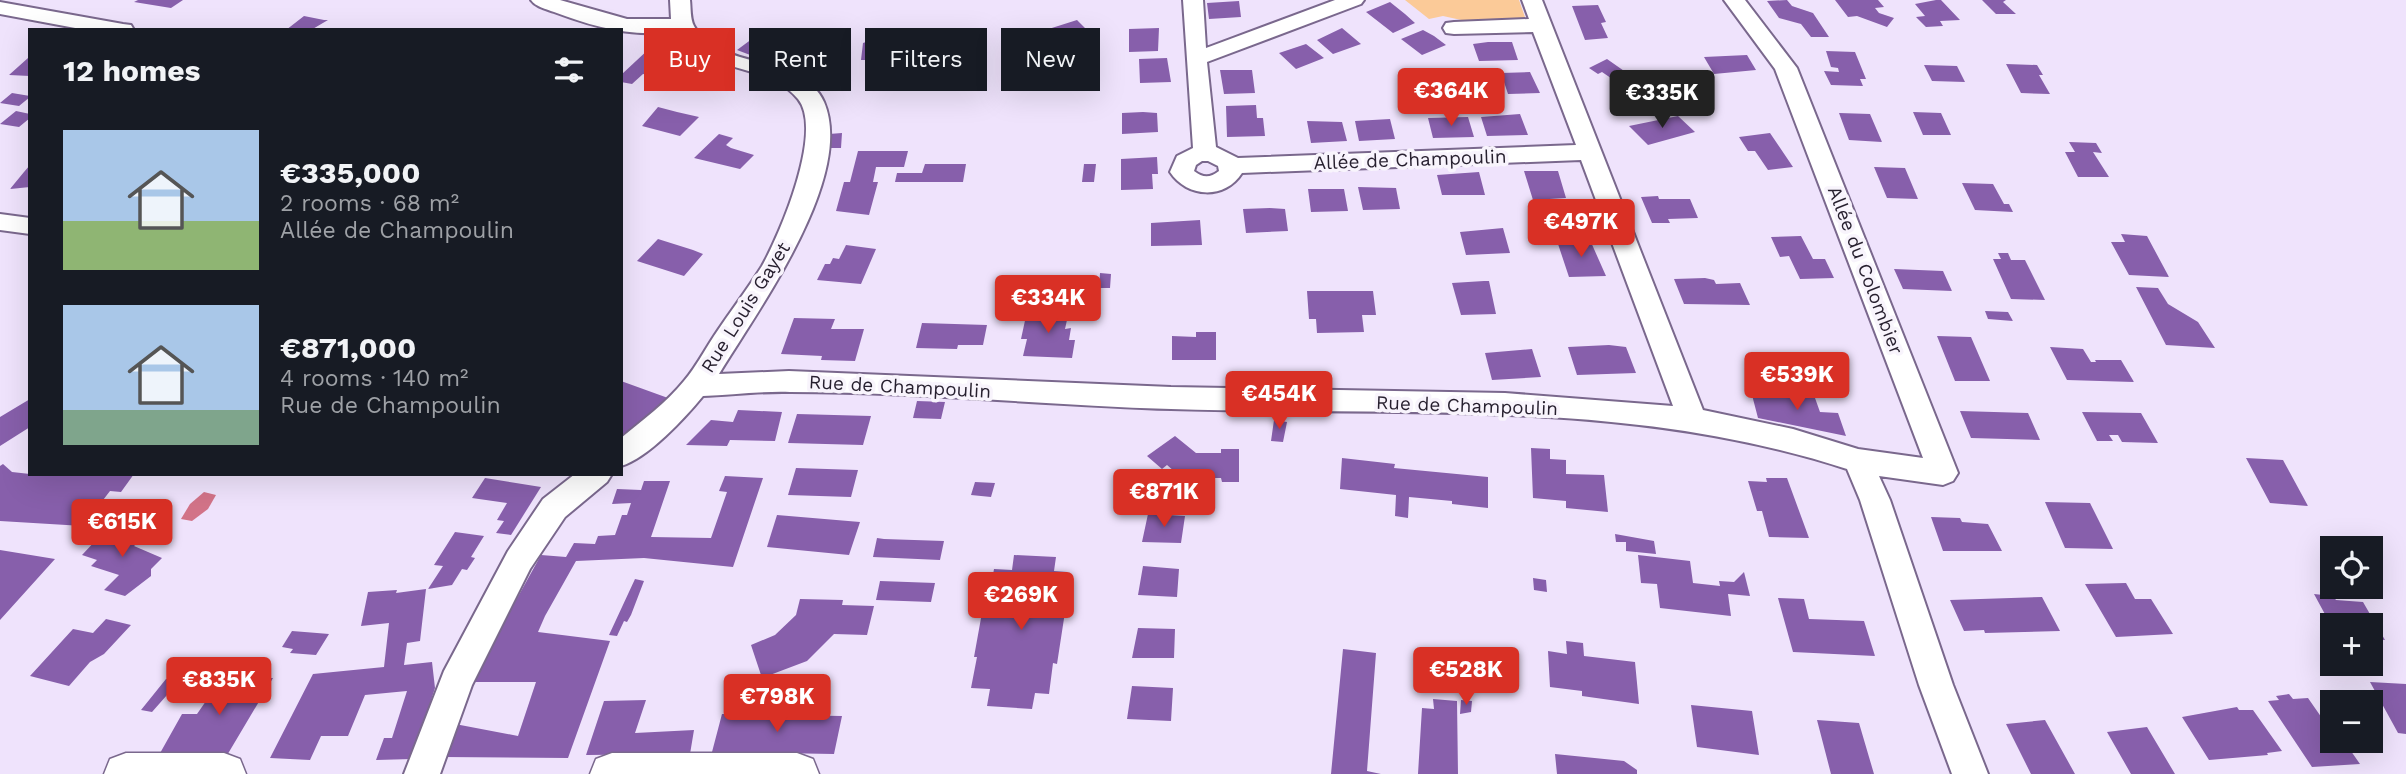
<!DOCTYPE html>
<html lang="en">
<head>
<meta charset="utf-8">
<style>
  body { margin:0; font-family:"Work Sans",sans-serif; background:#20242c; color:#f1f3f6; height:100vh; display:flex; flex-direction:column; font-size:26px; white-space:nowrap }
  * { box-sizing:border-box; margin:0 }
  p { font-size:23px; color:#9ea1a6 }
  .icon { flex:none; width:38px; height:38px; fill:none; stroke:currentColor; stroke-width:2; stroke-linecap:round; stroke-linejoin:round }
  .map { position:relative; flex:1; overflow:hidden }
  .panel { position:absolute; left:28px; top:28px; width:595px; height:448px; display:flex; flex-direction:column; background:#171b24; border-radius:0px; box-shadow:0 7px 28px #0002 }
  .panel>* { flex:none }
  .banner { position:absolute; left:644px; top:28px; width:665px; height:63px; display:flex; gap:14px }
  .tools { position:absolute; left:2320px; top:536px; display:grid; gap:14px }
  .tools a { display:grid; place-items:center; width:63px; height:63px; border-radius:0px; background:#171b24; box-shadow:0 7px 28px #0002; font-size:35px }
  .price { position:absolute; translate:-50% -60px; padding:0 16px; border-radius:7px; background:#d93025; color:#fff; font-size:23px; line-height:46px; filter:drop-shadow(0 2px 4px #0008) }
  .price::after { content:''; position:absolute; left:50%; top:42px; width:21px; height:16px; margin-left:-10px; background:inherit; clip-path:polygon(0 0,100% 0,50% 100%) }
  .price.active { background:#222; color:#fff }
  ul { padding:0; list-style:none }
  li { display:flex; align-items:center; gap:21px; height:175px; padding:0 35px }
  li span { display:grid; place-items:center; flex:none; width:196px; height:140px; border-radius:0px; color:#555 }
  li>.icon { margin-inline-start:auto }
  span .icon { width:84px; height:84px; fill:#fffc; stroke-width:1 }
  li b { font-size:30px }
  h2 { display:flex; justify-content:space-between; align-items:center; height:84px; padding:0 35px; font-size:30px }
  .pill { padding:0 24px; border-radius:0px; background:#171b24; box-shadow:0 7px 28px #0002; font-size:24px; line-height:63px }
  .pill.active { background:#d93025; color:#fff }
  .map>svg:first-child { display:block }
</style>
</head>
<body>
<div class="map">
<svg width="2406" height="774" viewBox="0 0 2406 774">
  <rect width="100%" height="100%" fill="#efe3fc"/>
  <!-- green -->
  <path fill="#fbca98" d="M1405 0H1519L1526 20 1475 23 1443 16 1429 19Z"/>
  <!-- water -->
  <path fill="#d27388" d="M204 492 216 495 208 509 192 521 181 519 190 504Z"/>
  <!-- building -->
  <path fill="#875fab" d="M138 0H183L171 8 134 2Z
    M1787 0 1792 6 1813 13 1829 37H1811L1801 24 1779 18 1767 1Z
    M1835 0H1878L1884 7 1875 8 1879 13 1894 18 1887 27 1857 16 1848 17Z
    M1936 0H1941L1960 20 1940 21 1943 26 1926 27 1916 17 1925 16 1915 4Z
    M1982 0H2006L2003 2 2016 14H1996Z
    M1239 1 1241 17 1209 19 1207 3Z
    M1390 2 1405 14 1415 23 1393 33 1366 12Z
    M1598 5 1606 22 1601 23 1608 38 1585 40 1572 6Z
    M304 16 324 20H328L311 30H286Z
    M1077 20 1091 34 1047 46 1036 33Z
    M1159 28 1158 51 1129 52V29Z
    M1342 28 1361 44 1333 54 1317 40Z
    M912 29 925 43 880 60H861L863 43 875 39 878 43Z
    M1423 30 1434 36 1446 45 1422 55 1401 39Z
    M760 33 776 36 764 47 789 57 779 66 737 50Z
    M818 38H826L824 42 838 43 817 84 800 74 806 65 801 64Z
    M1488 42H1512L1518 60 1479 61 1473 44Z
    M1306 44 1324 58 1296 69 1279 53Z
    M651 47 673 53 649 75 643 74 632 84 621 82V75Z
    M1826 51 1855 52 1866 79H1860L1863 86 1831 85 1824 71 1839 72 1838 68 1831 67Z
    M1747 55 1756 70 1714 74 1704 57Z
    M28 58 30 76 9 75Z
    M1167 58 1171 82 1140 83 1139 59Z
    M1607 59 1627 73 1634 70 1640 74 1648 70 1658 76 1630 91 1602 72 1598 74 1589 68Z
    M2006 64 2037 65 2043 75H2039L2050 94 2021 93Z
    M1924 65 1957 66 1965 82 1932 81Z
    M1220 70H1252L1255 93 1224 94Z
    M1530 72 1540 93 1508 94 1501 73Z
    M12 93 30 96V97L19 106 0 103Z
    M1256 105 1257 118H1263L1265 136 1227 137 1226 106Z
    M658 107 677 112 699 117 680 136 642 126Z
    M16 111 30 114V118L19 127 0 124Z
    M1143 112 1157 113 1158 132 1122 134V113Z
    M1913 112 1941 113 1951 135H1923Z
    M1839 113 1870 114 1882 142 1849 140Z
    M1520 114 1528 135 1487 136 1481 117Z
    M1678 116 1695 132 1648 145 1629 126Z
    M1468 117 1474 137 1433 138 1428 118Z
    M1390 119 1395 139 1359 141 1355 121Z
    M1307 121 1342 122 1347 141 1311 143Z
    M842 133 841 148H827L829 134Z
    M1770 133 1793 167 1768 170 1755 151H1748L1739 137Z
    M719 134 733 138 726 145 731 148 754 155 740 169 694 158Z
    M2069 142 2096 143 2102 153 2093 152 2109 177H2078L2065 152H2075Z
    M858 151H908L904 167H876L873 182H878L869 215 836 211 844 182H850Z
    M1157 157 1158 174H1152L1153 189 1121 190V159Z
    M925 164H966L963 182H895L897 173H922Z
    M1084 164H1096L1094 182H1082Z
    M30 165V187L10 189 24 172Z
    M1874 167 1905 168 1918 199 1887 198Z
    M1524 171H1558L1566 198 1533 200Z
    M1479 172 1485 195H1442L1437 175Z
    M1962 183 1993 184 2004 204H2009L2013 212 1975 210Z
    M1358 187 1396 188 1400 209 1363 210Z
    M1308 189H1344L1348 211 1311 212Z
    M1658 196 1659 199H1690L1698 218 1668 219 1670 223H1652L1641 197Z
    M1270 208 1285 209 1288 231 1246 233 1243 209Z
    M1200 220 1202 245 1151 246V223Z
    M1503 228 1510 253 1466 255 1460 232Z
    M2121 234 2147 236 2169 277 2129 275 2111 242H2125Z
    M1801 236 1813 259H1825L1834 278 1800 279 1789 256 1780 257 1771 237Z
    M658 239 693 250 703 254 684 276 637 261Z
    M1590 240 1606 276 1569 277 1557 241Z
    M846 245 876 249 861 284 817 280 825 264H830L833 258 839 259Z
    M1998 253H2008L2011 260H2025L2045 300 2011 299 1993 259H2001Z
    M1894 269 1943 271 1952 291 1903 289Z
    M1100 273 1111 274 1110 288H1099Z
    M1705 278 1714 280 1716 284 1740 283 1750 305 1684 304 1674 279Z
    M1484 281H1489L1496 314 1461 315 1452 283Z
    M2136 287 2158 288 2168 304 2198 322 2215 348 2166 345Z
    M1307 291H1373L1376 315H1362L1364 332 1317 333 1316 319H1309Z
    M1035 309 1069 311 1065 329 1071 328 1069 340H1075L1072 358 1023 356 1027 339H1021L1026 316 1033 317Z
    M1985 311 2008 312 2013 321 1988 319Z
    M794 318 835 319 831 329H864L855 361 821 360 822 356 781 354Z
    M922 323 987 325 983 345H958L957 349 916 348Z
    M1196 332H1216V360H1172V336L1196 337Z
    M1937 336 1971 337 1990 381H1955Z
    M1609 345 1626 347 1636 373 1577 375 1568 347Z
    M2050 347 2083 349 2091 362H2096L2095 360H2121L2134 382 2067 380Z
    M1532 349 1541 377 1492 380 1485 353Z
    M621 381 668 398 621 440Z
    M1769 390 1797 391 1800 398H1815L1820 412 1838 413 1846 436 1758 418 1752 395 1771 396Z
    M30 399V427L0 446V417Z
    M917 401 945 402 941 419 913 418Z
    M738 410 782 412 775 441 730 440 727 446 686 445 711 420 733 422Z
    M1960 411 2028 413 2040 440 1971 438Z
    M2082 412 2141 413 2158 443 2122 442 2118 435H2109L2113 441H2097Z
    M797 414 871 416 863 445 788 443Z
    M1274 420 1287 422 1283 442 1271 441Z
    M1175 436 1196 453H1221V449H1239V482H1222L1221 478H1182L1167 465 1162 469 1147 456Z
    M1531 448 1550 449V459L1566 460V474L1604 475 1608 512 1566 508V501L1533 498Z
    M1342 458 1395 464 1394 468 1488 477V508L1452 504V501L1409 497 1408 518 1395 516 1396 495 1340 489Z
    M2246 458 2283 460 2308 506 2270 503Z
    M3 464 12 472 30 474H134L121 492 110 491 83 526 0 521V466Z
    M796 468 858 470 851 497 788 495Z
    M725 476 763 478 733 567 644 558 576 561 545 616 538 632 610 641 568 758 444 757 455 724 518 736 536 682H471L541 555 566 557 574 543 595 544 598 536 615 535 622 515H627L631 503 612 504 617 489 641 490 644 481H670L651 537 711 538 727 492 719 491Z
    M485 478 541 487 511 535 496 533 504 521 497 520 507 503 472 498Z
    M1766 478H1787L1809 538 1769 537 1762 511H1757L1748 481 1767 482Z
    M975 482 995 483 991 497 971 495Z
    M2045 502 2090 503 2113 549 2065 548Z
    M1148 514 1185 516 1181 543 1142 542Z
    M777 515 860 522 849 555 767 547Z
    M1931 517 1960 518 1962 522 1988 524 2002 551H1943Z
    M114 521 132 528 124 536 139 541 134 546 162 558 151 569V576L125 596 104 590 119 575 91 566 97 560 82 555Z
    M455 532 484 536 471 557 475 558 467 570 462 569 452 585 428 589 443 566 434 565Z
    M1615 534 1654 541 1656 554 1626 551V542H1616Z
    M877 538 884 539 944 541 940 560 873 557Z
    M0 550 55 559 0 620Z
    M1014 555 1056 557 1054 571 1067 572 1063 599H1067L1057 664 1053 663 1049 694 1035 693 1032 709 987 706 990 689 971 688 977 657H974L985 596 989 597 994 569 1012 570Z
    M1638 555 1690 561 1693 583 1720 586 1719 581 1734 582 1744 572 1750 596 1728 594 1731 616 1660 608 1657 584 1641 583Z
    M1143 566 1179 569 1177 597 1138 595Z
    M1533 578 1546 580 1547 592 1534 590Z
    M635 579 644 581 631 615 627 622 624 621 617 636 609 635Z
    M880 581 935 583 931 602 876 600Z
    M2126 583 2135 599H2151L2173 634 2116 637 2085 584Z
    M426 589 420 641 407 643 404 665 432 662 435 688 412 759 376 760 384 738H392L407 691 365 695 348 736H321L310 760 270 758 313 674 384 667 389 623 361 626 368 592 397 590 396 593Z
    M2314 594 2333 596 2336 600 2363 602 2385 640 2371 639V625H2333V629Z
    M2042 597 2060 631 1985 633 1984 630 1964 631 1950 600Z
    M1778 598 1804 599 1809 619 1864 621 1875 656 1793 652Z
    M800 599 843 600 842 605 874 606 867 635 834 634 807 661 762 678 751 645 775 635 796 615Z
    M106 619 131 625 104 654 90 662 69 686 30 676 73 629 93 633Z
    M1138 628 1175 629 1174 658H1132Z
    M292 631 317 633 329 634 316 655 290 653 293 649 282 647Z
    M1566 641 1583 643 1584 656 1635 662 1639 704 1582 696V691L1550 687 1548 651 1567 654Z
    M1343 649 1376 653 1367 771 1381 774H1331Z
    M229 668 255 669 256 673H268L265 678H273L226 757 159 755 182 714H197Z
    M166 679H186L171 697 167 695 152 712 141 710Z
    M2370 682 2406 684V734L2398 733Z
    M1132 686 1173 688 1171 721 1127 719Z
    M2289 694 2293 699 2308 698 2333 734V740H2337L2341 745 2346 744 2360 764 2312 767 2268 701 2279 700 2276 696Z
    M1433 699 1457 701 1458 774H1418L1422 708 1434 709Z
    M646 700 635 733 694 730 690 754 586 755 604 701Z
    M1461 700 1472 701 1471 712 1460 714Z
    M1691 705 1752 711 1759 755 1697 747Z
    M2237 707 2239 710H2253L2282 751 2267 753 2268 755 2209 760 2182 717Z
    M722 714 842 716 834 754 712 752Z
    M1817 720 1859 723 1874 774H1831Z
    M2045 720 2075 774H2031L2006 724Z
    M2147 727 2175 774H2131L2107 732Z
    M1555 754 1624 761 1637 770V774H1557Z"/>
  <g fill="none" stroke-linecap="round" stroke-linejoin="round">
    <!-- minor casing -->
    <g stroke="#7a688d" stroke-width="4">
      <path id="minor" d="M531 0H560L627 19H671L670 0H690C691 8 690 19 694 26 716 71 802 52 824 102 856 177 756 313 719 374L789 371 1171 387 1505 393 1673 406 1581 160 1242 173C1225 200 1187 198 1170 172L1177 156 1193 148 1183 0H1203L1206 48 1335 0H1364L1361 4 1207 62 1216 147 1238 158 1576 145 1533 32 1454 34 1446 33 1443 28 1446 23 1454 22 1529 19 1522 0H1542L1703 410 1793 429 1858 449 1923 458 1775 69 1724 0H1745L1797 68 1958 473 1953 481 1943 485 1879 476 1890 500 1953 685 1988 774H1952L1919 685 1860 500 1847 469C1630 398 1396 416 1171 409 1044 405 917 392 790 392 761 391 732 395 703 396 685 418 648 458 621 466V438C643 420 666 403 684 381 696 367 704 351 714 336 729 313 747 290 762 266 780 234 824 131 798 99 767 61 704 75 676 31 633 38 594 27 554 12 546 9 536 7 531 0ZM1202 161H1208L1218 166 1219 171C1210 178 1203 178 1194 171L1196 165Z
        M0 2 123 24 131 25 134 30H86L0 14Z
        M0 214 30 218V234L0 230Z
        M575 474H612L607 482 565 517 530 569 472 685 440 774H404L444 671 508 551 543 499Z"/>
    </g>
    <!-- major casing -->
    <g stroke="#7a688d" stroke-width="3">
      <path id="major" d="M126 753H224L240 759 246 774H104L110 759Z
        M612 753H797L813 759 819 774H590L596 759Z"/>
    </g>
    <!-- minor -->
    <use href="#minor" fill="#fff" fill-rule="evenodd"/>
    <!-- major -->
    <use href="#major" fill="#fff" fill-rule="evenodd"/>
  </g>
  <g text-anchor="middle" stroke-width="7" stroke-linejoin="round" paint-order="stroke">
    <!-- street labels -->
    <g font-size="19" fill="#261f2e" stroke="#f8f4fc">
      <text transform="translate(1410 159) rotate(-2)" y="7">Allée de Champoulin</text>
      <text transform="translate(1866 270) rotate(69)" y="7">Allée du Colombier</text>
      <text transform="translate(745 307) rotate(-58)" y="7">Rue Louis Gayet</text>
      <text transform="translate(900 386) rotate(3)" y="7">Rue de Champoulin</text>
      <text transform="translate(1467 405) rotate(2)" y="7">Rue de Champoulin</text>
    </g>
  </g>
</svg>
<div class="tools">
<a><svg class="icon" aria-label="locate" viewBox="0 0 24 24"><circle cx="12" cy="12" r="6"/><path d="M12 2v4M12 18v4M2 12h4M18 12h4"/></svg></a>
<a>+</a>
<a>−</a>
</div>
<b class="price" style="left:1451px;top:128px">€364K</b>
<b class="price active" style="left:1662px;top:130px">€335K</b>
<b class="price" style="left:1581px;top:259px">€497K</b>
<b class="price" style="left:1048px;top:335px">€334K</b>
<b class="price" style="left:1797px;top:412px">€539K</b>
<b class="price" style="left:1279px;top:431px">€454K</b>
<b class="price" style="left:1164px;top:529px">€871K</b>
<b class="price" style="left:122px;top:559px">€615K</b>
<b class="price" style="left:1021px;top:632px">€269K</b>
<b class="price" style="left:1466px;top:707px">€528K</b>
<b class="price" style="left:219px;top:717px">€835K</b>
<b class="price" style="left:777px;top:734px">€798K</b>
<div class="banner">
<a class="pill active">Buy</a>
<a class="pill">Rent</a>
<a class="pill">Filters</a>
<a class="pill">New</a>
</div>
<section class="panel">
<h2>12 homes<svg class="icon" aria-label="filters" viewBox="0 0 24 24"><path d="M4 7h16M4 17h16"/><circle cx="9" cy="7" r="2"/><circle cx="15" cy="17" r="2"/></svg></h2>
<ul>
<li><span style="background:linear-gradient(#a9c7e8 65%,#8fb573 0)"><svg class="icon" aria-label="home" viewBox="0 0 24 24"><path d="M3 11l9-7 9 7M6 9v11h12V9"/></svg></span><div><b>€335,000</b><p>2 rooms · 68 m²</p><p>Allée de Champoulin</p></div></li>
<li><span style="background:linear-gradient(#a9c7e8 75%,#7fa58c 0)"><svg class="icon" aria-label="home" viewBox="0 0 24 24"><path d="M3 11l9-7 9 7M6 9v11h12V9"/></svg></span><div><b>€871,000</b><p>4 rooms · 140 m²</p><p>Rue de Champoulin</p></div></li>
</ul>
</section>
</div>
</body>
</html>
